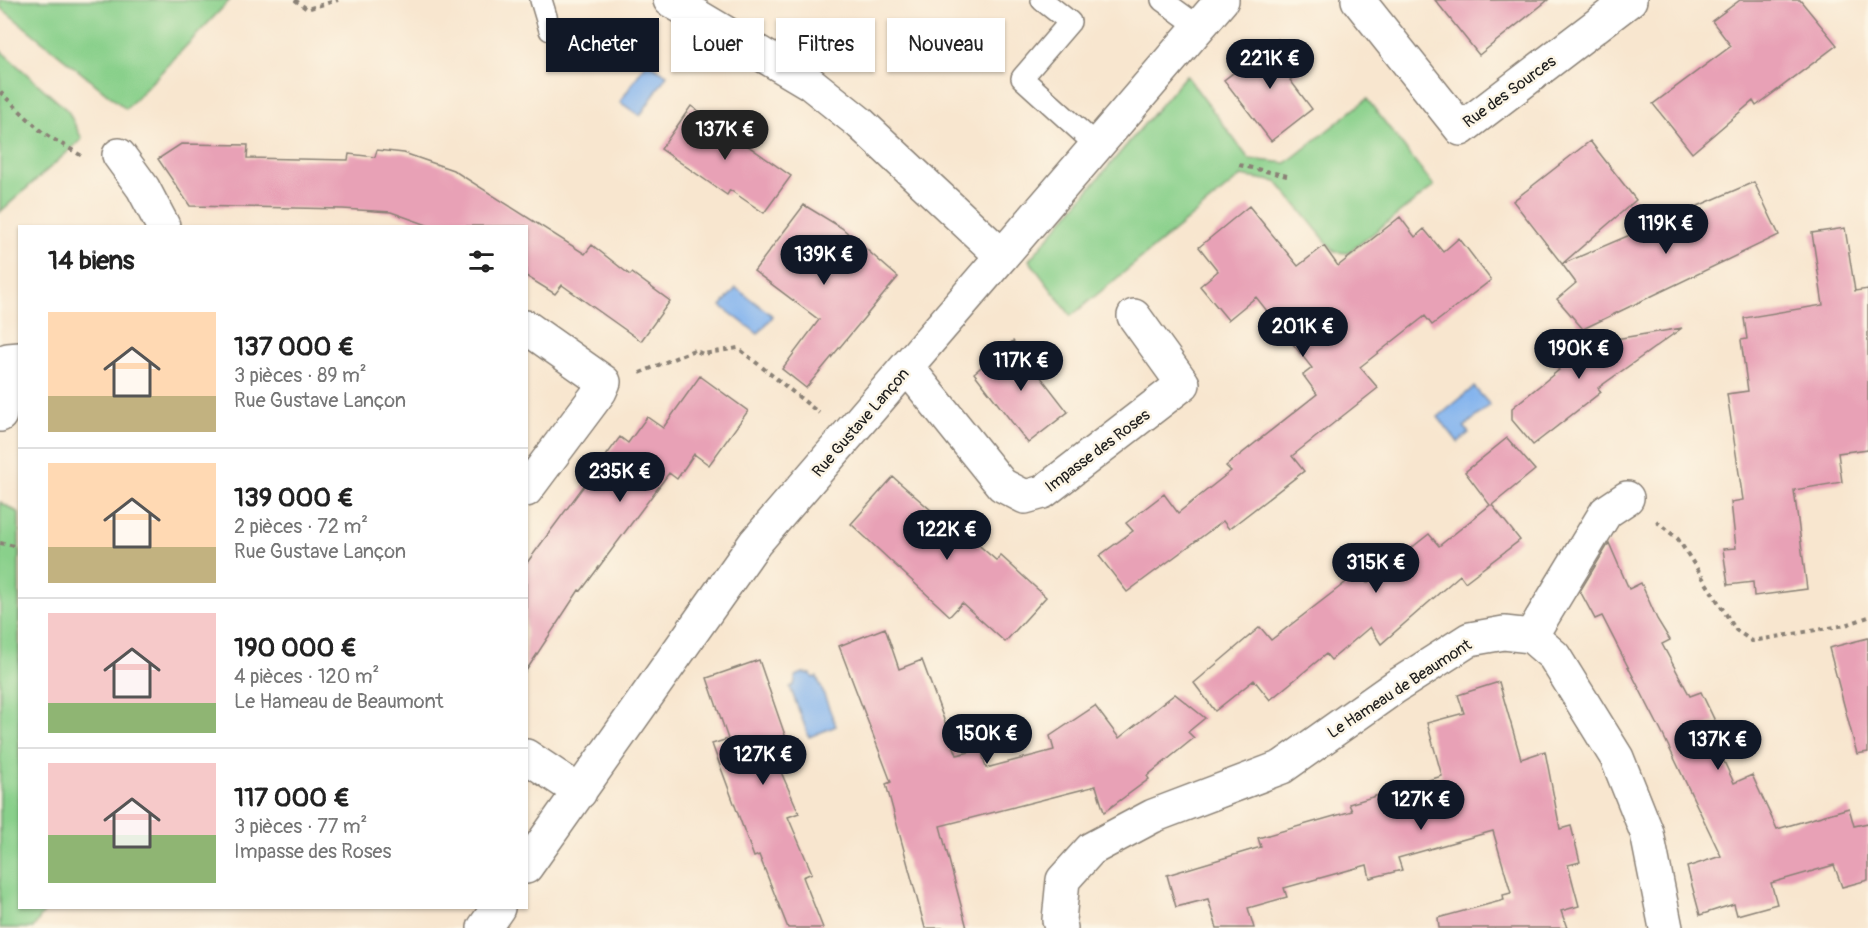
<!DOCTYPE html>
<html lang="fr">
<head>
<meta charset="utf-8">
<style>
  body { margin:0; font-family:Pangolin,sans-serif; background:#f6f6f6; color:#222; height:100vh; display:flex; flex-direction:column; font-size:22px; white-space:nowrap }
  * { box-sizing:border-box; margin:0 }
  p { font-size:20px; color:#767676 }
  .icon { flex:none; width:33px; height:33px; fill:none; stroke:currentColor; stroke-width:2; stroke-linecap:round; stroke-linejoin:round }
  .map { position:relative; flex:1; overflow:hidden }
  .drawer { position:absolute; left:18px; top:225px; width:510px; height:684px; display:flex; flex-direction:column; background:#fff; border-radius:0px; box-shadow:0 2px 4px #0004 }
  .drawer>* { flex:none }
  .banner { position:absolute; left:546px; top:18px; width:570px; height:54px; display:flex; gap:12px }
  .price { position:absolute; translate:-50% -51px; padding:0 14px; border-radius:21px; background:#111827; color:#fff; font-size:20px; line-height:39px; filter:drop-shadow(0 2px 3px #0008) }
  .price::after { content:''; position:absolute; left:50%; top:36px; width:18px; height:14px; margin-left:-9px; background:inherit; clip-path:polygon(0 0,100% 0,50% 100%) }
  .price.on { background:#222; color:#fff }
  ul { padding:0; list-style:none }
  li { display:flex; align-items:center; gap:18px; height:150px; padding:0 30px }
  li+li { border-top:2px solid #e0e0e0 }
  li span { display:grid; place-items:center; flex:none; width:168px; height:120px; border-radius:0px; color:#555 }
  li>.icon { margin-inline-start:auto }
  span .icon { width:72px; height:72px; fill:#fffc; stroke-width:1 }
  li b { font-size:26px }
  h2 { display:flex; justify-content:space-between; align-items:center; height:72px; padding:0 30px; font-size:26px }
  .chip { padding:0 21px; border-radius:0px; background:#fff; box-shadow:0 2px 4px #0004; font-size:21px; line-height:54px }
  .chip.on { background:#111827; color:#fff }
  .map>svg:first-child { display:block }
</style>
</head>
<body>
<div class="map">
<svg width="1868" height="928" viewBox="0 0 1868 928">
  <rect width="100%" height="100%" fill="#fcf5e5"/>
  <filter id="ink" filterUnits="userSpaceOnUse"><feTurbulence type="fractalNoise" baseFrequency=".0167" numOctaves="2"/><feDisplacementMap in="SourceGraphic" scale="12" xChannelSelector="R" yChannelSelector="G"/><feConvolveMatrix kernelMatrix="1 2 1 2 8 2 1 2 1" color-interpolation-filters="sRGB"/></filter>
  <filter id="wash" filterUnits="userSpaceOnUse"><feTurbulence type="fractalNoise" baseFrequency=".008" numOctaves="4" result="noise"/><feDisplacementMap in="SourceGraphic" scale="24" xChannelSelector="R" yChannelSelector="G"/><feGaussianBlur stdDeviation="1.35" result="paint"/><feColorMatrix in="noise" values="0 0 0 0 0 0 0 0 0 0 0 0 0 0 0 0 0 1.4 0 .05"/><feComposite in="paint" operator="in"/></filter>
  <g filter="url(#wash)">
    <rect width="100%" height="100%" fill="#f8e6cf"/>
    <!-- green -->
    <path fill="#89d08b" stroke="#527654" stroke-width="1.5" d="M0 0H230L126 109 0 7Z
      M0 50 68 111 82 139 0 212Z
      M1186 75 1249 159 1286 163 1367 99 1434 186 1348 253 1335 252 1277 182 1241 176 1071 316 1029 260Z
      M0 502 19 513 20 908H47L33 928H0Z"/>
    <!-- water -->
    <path fill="#82b3ee" stroke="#4f6885" stroke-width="1.5" d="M647 62 667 75 640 116 620 102Z
      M736 288 773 316 758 334 721 306Z
      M1474 387 1490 405 1464 427 1469 433 1458 442 1438 417Z
      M803 673 811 674 813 678 817 677 836 726 809 737 790 687 794 685 796 676Z"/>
    <g id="blocks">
      <!-- building -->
      <path fill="#e8a1b6" d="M1435 0H1548L1479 55Z
        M1740 0H1800L1837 45 1756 106 1753 101 1692 153 1653 104 1731 46 1712 21Z
        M1278 39 1302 72 1290 80 1312 109 1271 141 1224 80Z
        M691 106 791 176 764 213 730 190 727 195 661 149Z
        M1590 141 1636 200 1562 264 1513 201Z
        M181 144 248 145 247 158 348 160 349 154 375 157 377 150 404 153 453 170 585 254 592 245 630 275 632 273 670 301 641 341 562 285 555 294 526 276V226H430L391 212 343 209 190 206 158 159Z
        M1754 182 1779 235 1583 329 1557 299 1576 283 1562 264Z
        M804 205 842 228 898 277 806 388 782 369 819 320 754 271Z
        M1249 206 1298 266 1324 246 1338 266 1400 217 1415 237 1424 229 1443 252 1459 238 1491 280 1432 325 1425 316 1360 367 1378 388 1292 456 1304 471 1229 529 1223 521 1127 592 1099 556 1133 531 1126 523 1164 494 1178 513 1231 471 1226 466 1317 394 1303 375 1312 368 1256 297 1228 320 1200 286 1218 271 1199 247Z
        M1845 228 1855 291 1868 289V449L1838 453 1842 482 1794 490 1807 589 1754 596 1753 582 1728 585 1723 549 1736 548 1731 502 1743 500 1727 394 1748 391 1741 340 1747 339 1744 318 1823 305 1812 233Z
        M1682 328 1598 388 1601 392 1533 445 1512 420V408L1559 370 1543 351Z
        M1013 341 1068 412 1028 443 974 373Z
        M700 376 748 411 709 465 694 454 677 479 669 473 581 591 579 590 526 671V564L620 437 628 443 647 417 663 428Z
        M1507 438 1535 470 1492 505 1520 540 1465 582 1460 575 1381 644 1370 627 1331 660 1326 654 1270 700 1254 680 1215 711 1194 683 1260 627 1271 640 1358 573 1367 583 1429 534 1439 546 1490 505 1465 472Z
        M893 477 955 531 958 527 997 561 1000 555 1046 597 1005 642 962 603 950 616 851 524Z
        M1609 543 1629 589 1641 583 1657 619 1670 640 1662 644 1690 696 1701 692 1715 721 1707 725 1734 783 1752 775 1777 829 1849 808 1854 826 1868 823V880L1842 887 1834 865 1771 883 1777 904 1737 915 1734 904 1700 915 1687 867 1721 856 1664 737 1602 616 1595 619 1580 591Z
        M885 628 899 669 922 660 957 755 981 749 986 768 1054 750 1050 736 1095 706 1119 738 1175 694 1205 718 1188 732 1194 738 1147 776 1149 779 1104 812 1096 786 940 826 967 928H925L886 784 891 782 839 646Z
        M1868 638V752L1857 754 1829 648Z
        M759 660 796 767 781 772 799 813 788 817 812 873 803 877 823 928H788L759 855 754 857 712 744 728 739 707 678Z
        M1499 682 1521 759 1545 751 1560 829 1571 826 1580 862 1568 865 1579 906 1561 911 1567 928H1439L1438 918 1504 900 1503 895 1511 893 1493 831 1398 858 1402 870 1370 878 1367 865 1284 888 1287 897 1248 908 1254 928H1217L1208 899 1176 907 1167 875 1261 847 1258 838 1352 811 1349 804 1442 776 1427 723 1464 713 1458 695Z"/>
    </g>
  </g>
  <g filter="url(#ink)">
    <use href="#blocks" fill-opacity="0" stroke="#8a8176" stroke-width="1.5"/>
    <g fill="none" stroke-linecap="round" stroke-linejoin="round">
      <!-- service casing -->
      <g stroke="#8a8176" stroke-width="24">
        <path id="service" d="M541 0 550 30
          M1042 0 1070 22 1022 78 1097 146
          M1162 0 1199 27"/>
      </g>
      <!-- minor casing -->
      <g stroke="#8a8176" stroke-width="36">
        <path id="minor" d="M670 0 810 83 860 123 1002 256
          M1358 0 1461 129 1630 0
          M119 155 143 188 163 226
          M526 327 604 382 600 391 526 490
          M907 367 1002 485 1025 497 1043 492 1183 384 1134 316
          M0 415 8 360 20 359
          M1531 636 1606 512 1627 498
          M526 756 580 792
          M526 867 755 543 1222 0
          M484 928 498 908
          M1061 928 1059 920 1063 880 1091 849 1153 816 1282 767 1395 687 1470 639 1504 633 1531 636 1554 656 1617 758 1647 833 1666 928"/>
      </g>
      <!-- path -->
      <path stroke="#8a8176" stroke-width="4" stroke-dasharray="4.5 4.5" stroke-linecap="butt" d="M295 0 307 9 338 0
        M0 92 43 133 82 156
        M1239 165 1287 176
        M640 373 694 350 703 354 738 348 819 413
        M1656 521 1678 539 1736 630 1752 641 1846 625 1868 617
        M0 543 20 547"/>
      <!-- service -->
      <use href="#service" stroke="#fff" stroke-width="21"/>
      <!-- minor -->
      <use href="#minor" stroke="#fff" stroke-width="33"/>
    </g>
  </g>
  <g text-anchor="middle" stroke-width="5" stroke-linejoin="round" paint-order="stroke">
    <!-- street labels -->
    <g font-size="16" fill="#1c1c1c" stroke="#fcf5e5">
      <text transform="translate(1509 91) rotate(-36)" y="6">Rue des Sources</text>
      <text transform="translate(860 422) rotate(-49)" y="6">Rue Gustave Lançon</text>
      <text transform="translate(1097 450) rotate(-37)" y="6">Impasse des Roses</text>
      <text transform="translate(1399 688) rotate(-33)" y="6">Le Hameau de Beaumont</text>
    </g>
  </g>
</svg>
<b class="price" style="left:1270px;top:90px">221K €</b>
<b class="price on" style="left:725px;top:161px">137K €</b>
<b class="price" style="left:1666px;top:255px">119K €</b>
<b class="price" style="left:824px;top:286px">139K €</b>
<b class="price" style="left:1303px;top:358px">201K €</b>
<b class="price" style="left:1579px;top:380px">190K €</b>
<b class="price" style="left:1021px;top:392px">117K €</b>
<b class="price" style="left:620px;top:503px">235K €</b>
<b class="price" style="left:947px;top:561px">122K €</b>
<b class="price" style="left:1376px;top:594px">315K €</b>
<b class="price" style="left:987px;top:765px">150K €</b>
<b class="price" style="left:1718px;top:771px">137K €</b>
<b class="price" style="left:763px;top:786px">127K €</b>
<b class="price" style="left:1421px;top:831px">127K €</b>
<div class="banner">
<a class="chip on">Acheter</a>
<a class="chip">Louer</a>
<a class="chip">Filtres</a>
<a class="chip">Nouveau</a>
</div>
<section class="drawer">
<h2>14 biens<svg class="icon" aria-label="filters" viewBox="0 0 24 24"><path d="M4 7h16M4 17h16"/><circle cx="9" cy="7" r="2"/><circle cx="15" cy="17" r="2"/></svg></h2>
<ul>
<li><span style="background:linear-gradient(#ffd9b3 70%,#c2b280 0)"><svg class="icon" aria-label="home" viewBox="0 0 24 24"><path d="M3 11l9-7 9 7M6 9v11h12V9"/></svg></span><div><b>137 000 €</b><p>3 pièces · 89 m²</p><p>Rue Gustave Lançon</p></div></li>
<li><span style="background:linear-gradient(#ffd9b3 70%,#c2b280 0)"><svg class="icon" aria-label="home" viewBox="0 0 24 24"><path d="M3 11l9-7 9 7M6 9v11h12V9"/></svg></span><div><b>139 000 €</b><p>2 pièces · 72 m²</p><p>Rue Gustave Lançon</p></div></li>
<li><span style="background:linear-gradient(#f6c9c9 75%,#8fb573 0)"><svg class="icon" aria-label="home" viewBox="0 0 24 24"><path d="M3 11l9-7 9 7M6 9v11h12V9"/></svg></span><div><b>190 000 €</b><p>4 pièces · 120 m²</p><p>Le Hameau de Beaumont</p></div></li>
<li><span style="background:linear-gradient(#f6c9c9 60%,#8fb573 0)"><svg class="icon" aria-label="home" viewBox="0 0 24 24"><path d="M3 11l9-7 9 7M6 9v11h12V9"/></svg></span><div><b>117 000 €</b><p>3 pièces · 77 m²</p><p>Impasse des Roses</p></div></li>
</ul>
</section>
</div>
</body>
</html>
